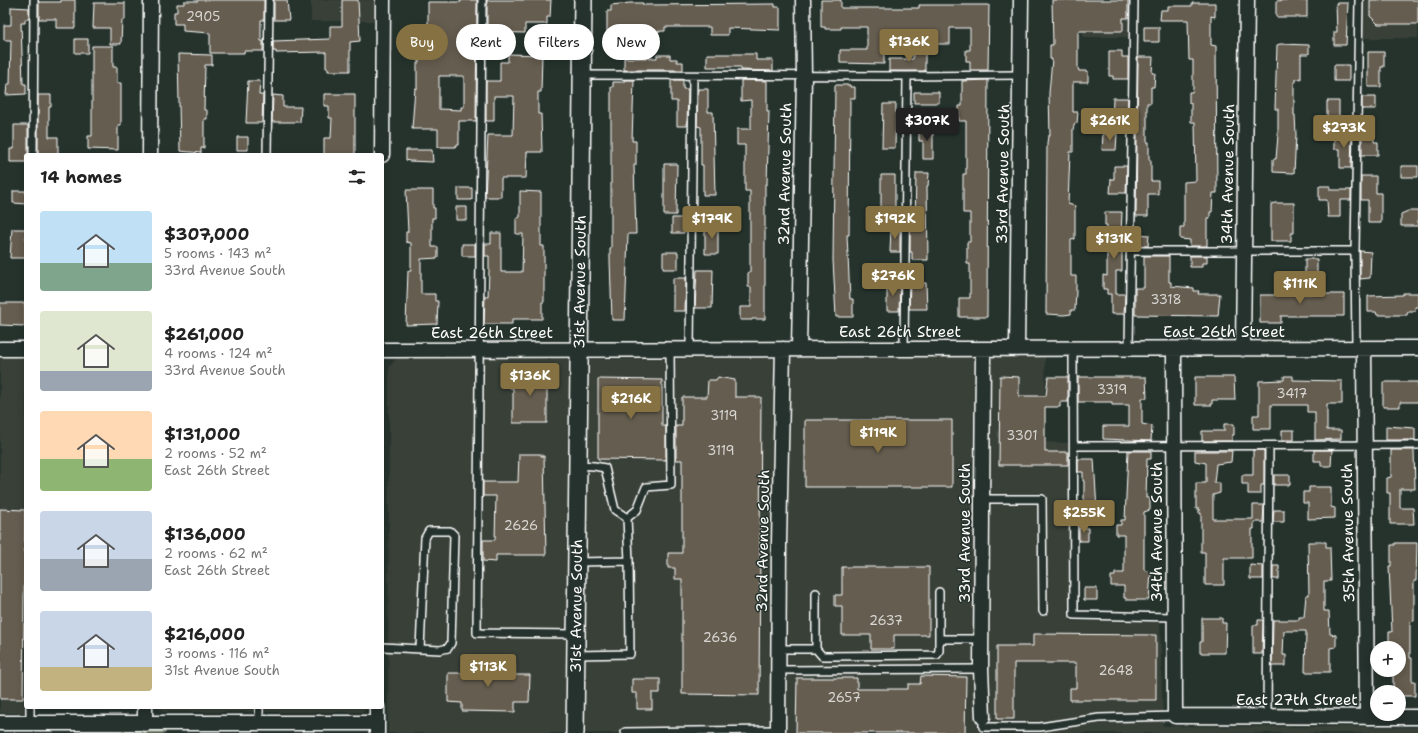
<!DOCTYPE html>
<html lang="en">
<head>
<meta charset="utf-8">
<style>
  body { margin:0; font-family:"Shantell Sans",sans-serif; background:#f6f6f6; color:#222; height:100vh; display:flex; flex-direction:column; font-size:15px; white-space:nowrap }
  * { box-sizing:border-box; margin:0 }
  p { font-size:13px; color:#767676 }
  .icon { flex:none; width:22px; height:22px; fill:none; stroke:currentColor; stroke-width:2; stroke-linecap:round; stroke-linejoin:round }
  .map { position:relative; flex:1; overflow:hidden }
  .panel { position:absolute; left:24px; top:153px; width:360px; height:556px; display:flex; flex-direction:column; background:#fff; border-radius:4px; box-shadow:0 2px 10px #0003 }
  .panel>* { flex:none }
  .banner { position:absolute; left:396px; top:24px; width:380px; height:36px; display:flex; gap:8px }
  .tools { position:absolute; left:1370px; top:641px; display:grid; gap:8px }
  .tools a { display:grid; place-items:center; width:36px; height:36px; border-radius:50%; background:#fff; box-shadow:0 2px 10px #0003; font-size:20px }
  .price { position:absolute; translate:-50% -34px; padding:0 9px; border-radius:4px; background:#857141; color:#fff; font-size:13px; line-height:26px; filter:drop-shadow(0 1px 2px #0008) }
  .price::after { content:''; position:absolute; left:50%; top:24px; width:12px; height:9px; margin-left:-6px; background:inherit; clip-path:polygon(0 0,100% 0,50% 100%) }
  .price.current { background:#222; color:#fff }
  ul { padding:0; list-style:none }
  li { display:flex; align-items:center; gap:12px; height:100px; padding:0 16px }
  li span { display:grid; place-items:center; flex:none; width:112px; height:80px; border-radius:4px; color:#555 }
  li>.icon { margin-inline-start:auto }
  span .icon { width:48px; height:48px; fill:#fffc; stroke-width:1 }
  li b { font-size:17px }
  h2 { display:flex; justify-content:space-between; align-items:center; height:48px; padding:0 16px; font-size:17px }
  .chip { padding:0 14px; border-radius:18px; background:#fff; box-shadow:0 2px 10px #0003; font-size:14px; line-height:36px }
  .chip.current { background:#857141; color:#fff }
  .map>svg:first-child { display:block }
</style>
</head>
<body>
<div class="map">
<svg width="1418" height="733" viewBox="0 0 1418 733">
  <rect width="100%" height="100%" fill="#26332d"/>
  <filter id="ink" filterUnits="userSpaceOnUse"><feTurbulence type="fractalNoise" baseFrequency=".025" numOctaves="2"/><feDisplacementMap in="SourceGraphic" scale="8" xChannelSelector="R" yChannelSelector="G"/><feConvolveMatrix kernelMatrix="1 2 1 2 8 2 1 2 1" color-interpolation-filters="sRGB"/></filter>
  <g filter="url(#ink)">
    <!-- built -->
    <path fill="#394037" d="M311 0H376L375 21H311Z
      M1083 0H1137L1138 37H1083Z
      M1359 0H1418V38H1359Z
      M1045 356 1046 442 1068 443 1070 621 1160 622 1163 726 1418 727V733H388L389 367 394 361 398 358 594 359Z
      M0 357H26V707H29V713H0Z
      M157 707H369L363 712H163Z"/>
    <!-- green -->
    <path fill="#5c6c4e" stroke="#aeb6a6" d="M121 731H165V733H121Z"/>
    <!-- building -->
    <path fill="#655d4f" stroke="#fff" fill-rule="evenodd" d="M61 0H75V28H56V19H39V2H61Z
      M198 0H264V20H261V41H263V51H244V53H210V33L183 31V24H174V12H177V4H184V1H198Z
      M274 0H287L289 20H274Z
      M342 0H358L360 41 350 42V71H328V68H326V52L276 53V51H273V41L330 39V26H342Z
      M461 0H477L476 121H459V145H456V147H438V129H412L415 88 417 89V63H419V58H428V2H461ZM439 76H464V107H461V110L439 109Z
      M487 0H551L550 17H547V24H525V33L487 32Z
      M821 0H841V8H919V5H989L988 70H970V61H966V50H970V28H950V44H919V32H884V64L840 63V50H867V27H841V29H825V27H821Z
      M1052 0H1128V18H1123V31H1080L1078 32V68L1079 71H1088V82H1073V112H1078L1077 123H1075L1073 129V152H1070L1068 204 1075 206V239L1071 240V276H1076V291L1075 310H1071V314L1064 315 1046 314 1047 143 1048 136H1050L1049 93 1052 59H1050V45H1053Z
      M1287 0 1307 1V17H1276V1Z
      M1370 0H1418V24H1378L1370 16Z
      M94 3H125V20H122L121 44H110V28H93Z
      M630 3H643V5L775 4V7H780V30L728 28V35H710V27H665V31L622 33V52H607V11H611V5Z
      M1192 3H1215V17L1211 16V45L1216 46 1217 193H1213L1212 212H1210V218H1207V246H1190V240L1180 239V227H1184V182L1196 181 1195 122H1191V103H1189V92H1192L1193 89V60H1189L1188 20H1160L1161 10H1168V6H1192Z
      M1336 3H1348L1346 45H1334V32H1337Z
      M11 7 29 8V19H25V23H21L23 84H26V94L6 95 7 84H10L11 40H4V25H11Z
      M1144 27H1159V42H1144Z
      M75 39H88V53H75Z
      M1280 44 1309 45V54H1301V79H1296V82H1294V115H1295L1296 135 1294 173 1273 172V159H1276L1278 135V109H1275L1277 45Z
      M92 46H113V67H117V83H121V125H118V150L88 149V136H92Z
      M913 51 925 52V71H889V59H913Z
      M1109 51H1122V57H1128V79H1113V76H1109Z
      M1368 52H1384V67H1381V87H1368Z
      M178 54 212 55V65H205L204 110H207V119H204V148H201V153L180 151Z
      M508 54 542 55 541 92H538V114H541L542 152H527L526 178H501V197H485L488 135H513L514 96H494V121H486V81H500V62H508Z
      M707 54H756V60H773V71L741 70V67H707Z
      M657 55H670V59H677V62H683V70H624V58H657Z
      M1138 57H1153L1152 73H1155L1154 87H1151V103H1147V142H1149V160H1151V181H1158V194H1148V216H1136Z
      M1334 65H1349V81H1334Z
      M624 80H634L632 141H636V165H634L636 234H628L625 320H612L610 260V248H611V87H613V82H624Z
      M671 80H683V89H688L687 126H677V101H671Z
      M741 80 767 81V111H769L767 184H765V319H752V320H740V307H751V287H748V272H750V191H745V145H737V129H751V100L741 101Z
      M988 80 987 317H959V298H970V264H967V242H970V213H963V174H966V121H959V106H962V81Z
      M248 81H260L259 95H263L262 122 261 123H246Z
      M835 85H850V87H855V98H850L849 235H847L850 299H853V317H836L833 260Z
      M698 89H708V112H713L715 195H703V165H701V127L697 126Z
      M914 92H939V103H914Z
      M324 94H355V155H324V138H331L332 118H329V106H324Z
      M38 95H51V107H49V137H58V155H38Z
      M273 95 283 96V107H301L300 122H272Z
      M1362 97H1376V109H1362Z
      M1113 98H1128L1127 125 1112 124Z
      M1327 101H1339V132H1327Z
      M883 104H896L895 148H882Z
      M14 125H28V155H26V162H10V149H14Z
      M919 127H933V159H923V141H919Z
      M1374 130V142H1378V155H1362V131Z
      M1103 134H1117L1116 150H1102Z
      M1334 134H1352L1351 168H1340V149H1334Z
      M237 137H248V150H237Z
      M406 150H432L433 162 409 161 406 160Z
      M664 164H677L676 215H664Z
      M1114 166H1127L1126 193H1110L1111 179H1114Z
      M1401 166H1418V177H1401Z
      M916 173H929L928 186H927L928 260H912V252H910V227H915Z
      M881 175H895V209H881Z
      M1361 176H1376V193H1381V223H1368V200H1361Z
      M1319 186H1330V190H1351V200H1340V217H1328L1327 200H1319Z
      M458 188H472V200H458Z
      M406 190H433V208H435V218H432V247H438V258L421 259V294H435V301H438L437 324 406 325 408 271H411V243L406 242V232H408Z
      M13 191H26V204L13 203Z
      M520 191 541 192V246H544V302H542V319H512V324H484L485 296H488L489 270V256H485V244H491V233H501V272H522L523 234H516V219L520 217Z
      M1275 203H1294V233H1291V241H1271V204Z
      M456 207H467V220H456Z
      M1408 211H1418V226H1401V214Z
      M1105 212H1122L1121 234H1126L1125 247H1122V271H1116V294H1125L1124 314H1111V294H1107V289H1103V275L1107 276V225H1105Z
      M672 218H684V233H672Z
      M705 226H718V254H705Z
      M891 227H900V252H890Z
      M12 229H26V258H10Z
      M1136 234 1149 235 1148 246H1135Z
      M462 244H475V256H462Z
      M1360 251 1371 252 1370 278 1360 279Z
      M663 252H678V269H663Z
      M1144 256H1169V282H1171V286L1194 288V291H1199L1198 294H1220L1218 316 1135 315V288H1144Z
      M1190 256H1207V263H1202V267H1190Z
      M1305 259H1317V274H1305Z
      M697 270H713L712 308H695Z
      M673 278H686L685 311H673Z
      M913 283H926L927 309H909L910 284Z
      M887 284H900L899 311H887Z
      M1288 287H1302V294H1344V316H1281V323H1260V295H1287Z
      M1403 293H1418V307H1415V311H1408L1407 315H1377L1376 312H1368V296L1403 295Z
      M0 303H25V326L0 325Z
      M510 372H547V423H513V388H510Z
      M1000 376 1019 377V396H1046L1048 377H1068V402H1060V407H1045V452H1068V465H999Z
      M1284 376H1293V380L1342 381V404H1327V430H1341V439L1315 440V412H1307V405H1271V429H1253V415H1259V381L1284 380Z
      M718 377 735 380V397H761L759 695 682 694V579H675V568H668V553H682V460H676V426H682V397H707L708 380H716Z
      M1078 377H1146L1147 398H1142V424L1152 426 1151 441 1103 439V426H1129V405H1112V402H1078Z
      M1195 377H1234L1235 400H1212V405H1195Z
      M598 379 662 380V426H666V460L598 459Z
      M1383 382H1418V402H1400V407H1383Z
      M805 420H952V487H805Z
      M1224 424H1234V435H1232V441H1202V431H1224Z
      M1386 426 1415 428V440H1386Z
      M1282 430H1294V440H1282Z
      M1253 450H1264V485H1261V494H1248V484H1242V475H1253Z
      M1314 450H1332L1331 466H1321V461H1314Z
      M1391 450H1414L1415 489H1400V508H1413L1414 524H1390V493H1387V478L1391 477Z
      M1128 451H1151V459H1147L1146 498H1150V510L1144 512V570L1151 572 1149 600H1126V598H1124V586H1111V576H1115V573H1124V535H1116V525H1121V520H1125Z
      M1195 451H1232L1231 462 1216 464 1214 483H1220V493L1213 495V519H1253V505H1264L1263 522H1254V529H1252V558H1224V585H1205V552H1201V513H1199V509H1196V483H1206V463L1195 461Z
      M519 454H541V456H544L546 555H496V562L483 561V540H495L496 496H483V482H518Z
      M1078 459H1094L1097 511H1084V481H1083V472H1078Z
      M1274 475H1290V485H1274Z
      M1309 487H1331V507L1335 508V518L1308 519V503H1303V492H1309Z
      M0 509 25 510 23 699H0Z
      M1274 510H1284V522H1273Z
      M1079 528H1088V541H1079Z
      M1308 542H1326V547H1330L1331 581H1324V611H1329L1330 634 1336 635V647L1330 648V672H1305L1306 631H1284L1283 655H1286V666H1272L1273 620H1299V617H1304L1306 595H1309Z
      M1395 543H1417L1416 581H1414V621L1410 622V658H1412V681H1415V696H1399V692H1393V670H1399V648H1393V643H1389V632H1392L1389 566H1391V545H1395Z
      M1250 565 1263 566V579H1250Z
      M1273 566H1279V579H1273Z
      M842 567H929V635H894V649H871V635H842V606H835V595H842Z
      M1084 588H1097V600H1084Z
      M1202 618H1222V623H1226L1225 653H1200V642H1202Z
      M1258 620H1263L1262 654H1253V625H1258Z
      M1033 634 1156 635V700H1070V688H1076V663H1014V719H997V646H1033Z
      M463 665H515V675H530L529 702H515V712L462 711V703L448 702V673H463Z
      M921 676 966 677 965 733H796L797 678H857V689H908V684H920Z
      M632 679H660V693H652V709H637V693H632Z"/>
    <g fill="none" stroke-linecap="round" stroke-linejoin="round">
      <!-- service casing -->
      <g stroke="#fff" stroke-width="10">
        <path id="service" d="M482 0 477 633 576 634
          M582 75 907 76 904 349
          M907 76 1021 75
          M33 155 34 0
          M267 155 269 0
          M1131 251H1355
          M690 349 693 76
          M1073 349 1074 615 1174 617
          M1129 349 1134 0
          M1356 349 1355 251 1359 0
          M1074 446 1418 445
          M578 465 594 466 605 468 615 510 627 518
          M981 499H1042L1043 611
          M629 561 627 518 637 510 646 487 671 485 670 349
          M939 639H981
          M382 647 440 650 448 648 451 643 454 535 450 531H429L425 538 420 649
          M779 649H816V593
          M816 649 822 656H827L937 655 939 651V592
          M576 655 630 654 629 561 577 562
          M779 670 981 669
          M1267 716 1269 446
          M983 717V727H1040L1099 718 1175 716
          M30 723V707
          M259 724V707
          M625 732 778 730"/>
      </g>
      <!-- minor casing -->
      <g stroke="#fff" stroke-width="17">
        <path id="minor" d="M150 155 151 0
          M382 155 383 0
          M0 349H26
          M799 349 804 77 803 0
          M983 349 981 669 983 717
          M1017 349 1021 0
          M1174 349 1175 716 1418 717
          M1243 349 1247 0
          M1364 349 1367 717
          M382 350 1418 348
          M0 723H377
          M145 724V707
          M377 733V707
          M778 733 779 543 783 349"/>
      </g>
      <!-- tertiary casing -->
      <g stroke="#fff" stroke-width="20">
        <g id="tertiary">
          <path id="s1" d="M575 733 583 0"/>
        </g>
      </g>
      <!-- service -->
      <use href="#service" stroke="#26332d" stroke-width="7"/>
      <!-- minor -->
      <use href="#minor" stroke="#26332d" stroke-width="14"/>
      <!-- tertiary -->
      <use href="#tertiary" stroke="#26332d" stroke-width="17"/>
    </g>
  </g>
  <g text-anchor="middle" stroke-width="3" stroke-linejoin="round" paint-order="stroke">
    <!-- number labels -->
    <g font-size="13" fill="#d8d6d3">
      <text x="203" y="21">2905</text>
      <text x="1166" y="304">3318</text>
      <text x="1112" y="394">3319</text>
      <text x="1292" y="398">3417</text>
      <text x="724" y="420">3119</text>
      <text x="1022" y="440">3301</text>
      <text x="721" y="455">3119</text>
      <text x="521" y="530">2626</text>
      <text x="886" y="625">2637</text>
      <text x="720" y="642">2636</text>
      <text x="1116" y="675">2648</text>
      <text x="844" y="702">2657</text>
    </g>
    <!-- street labels -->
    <g font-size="15" fill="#fff" stroke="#26332d">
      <text transform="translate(785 174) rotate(-89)" y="5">32nd Avenue South</text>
      <text transform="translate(1003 174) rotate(-89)" y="5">33rd Avenue South</text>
      <text transform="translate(1228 174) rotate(-89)" y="5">34th Avenue South</text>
      <text dy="5" stroke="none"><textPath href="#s1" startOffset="451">31st Avenue South</textPath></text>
      <text x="900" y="337">East 26th Street</text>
      <text x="1224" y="337">East 26th Street</text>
      <text x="492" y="338">East 26th Street</text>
      <text transform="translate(1157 532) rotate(-90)" y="5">34th Avenue South</text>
      <text transform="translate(965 533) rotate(-90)" y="5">33rd Avenue South</text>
      <text transform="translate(1348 533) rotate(-91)" y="5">35th Avenue South</text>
      <text transform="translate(763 541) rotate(-89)" y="5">32nd Avenue South</text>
      <text dy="5" stroke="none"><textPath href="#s1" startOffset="127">31st Avenue South</textPath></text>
      <text x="1297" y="705">East 27th Street</text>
    </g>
  </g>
</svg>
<div class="tools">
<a>+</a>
<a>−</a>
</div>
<b class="price" style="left:909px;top:63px">$136K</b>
<b class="price current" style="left:927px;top:142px">$307K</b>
<b class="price" style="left:1110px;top:142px">$261K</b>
<b class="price" style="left:1344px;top:149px">$273K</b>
<b class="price" style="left:712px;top:240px">$179K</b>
<b class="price" style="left:895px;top:240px">$192K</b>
<b class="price" style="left:1114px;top:260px">$131K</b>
<b class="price" style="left:893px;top:297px">$276K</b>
<b class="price" style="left:1300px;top:305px">$111K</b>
<b class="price" style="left:530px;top:397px">$136K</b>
<b class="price" style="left:631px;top:420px">$216K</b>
<b class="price" style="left:878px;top:454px">$119K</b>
<b class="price" style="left:1084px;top:534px">$255K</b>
<b class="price" style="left:488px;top:688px">$113K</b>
<div class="banner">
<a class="chip current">Buy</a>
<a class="chip">Rent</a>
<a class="chip">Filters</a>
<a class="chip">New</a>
</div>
<section class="panel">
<h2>14 homes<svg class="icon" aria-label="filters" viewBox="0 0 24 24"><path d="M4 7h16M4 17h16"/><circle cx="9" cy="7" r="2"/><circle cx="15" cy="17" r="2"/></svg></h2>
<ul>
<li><span style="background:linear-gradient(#bfe0f5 65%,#7fa58c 0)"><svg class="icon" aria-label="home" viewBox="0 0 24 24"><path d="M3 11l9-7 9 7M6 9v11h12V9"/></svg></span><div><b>$307,000</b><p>5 rooms · 143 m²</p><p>33rd Avenue South</p></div></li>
<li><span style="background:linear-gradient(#dfe7d0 75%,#9aa5b1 0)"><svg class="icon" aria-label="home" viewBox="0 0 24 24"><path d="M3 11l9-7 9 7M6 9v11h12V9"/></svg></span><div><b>$261,000</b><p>4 rooms · 124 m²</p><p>33rd Avenue South</p></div></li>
<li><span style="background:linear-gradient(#ffd9b3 60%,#8fb573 0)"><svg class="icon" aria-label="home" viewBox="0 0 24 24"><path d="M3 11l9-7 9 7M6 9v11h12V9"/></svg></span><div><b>$131,000</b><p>2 rooms · 52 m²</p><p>East 26th Street</p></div></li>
<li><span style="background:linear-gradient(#c9d6e8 60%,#9aa5b1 0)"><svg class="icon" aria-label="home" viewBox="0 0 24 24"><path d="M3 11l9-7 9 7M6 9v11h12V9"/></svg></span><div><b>$136,000</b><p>2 rooms · 62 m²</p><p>East 26th Street</p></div></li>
<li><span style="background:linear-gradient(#c9d6e8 70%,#c2b280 0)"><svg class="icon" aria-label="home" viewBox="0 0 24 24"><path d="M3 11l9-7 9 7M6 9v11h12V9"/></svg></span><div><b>$216,000</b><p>3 rooms · 116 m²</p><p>31st Avenue South</p></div></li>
</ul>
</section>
</div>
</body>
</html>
